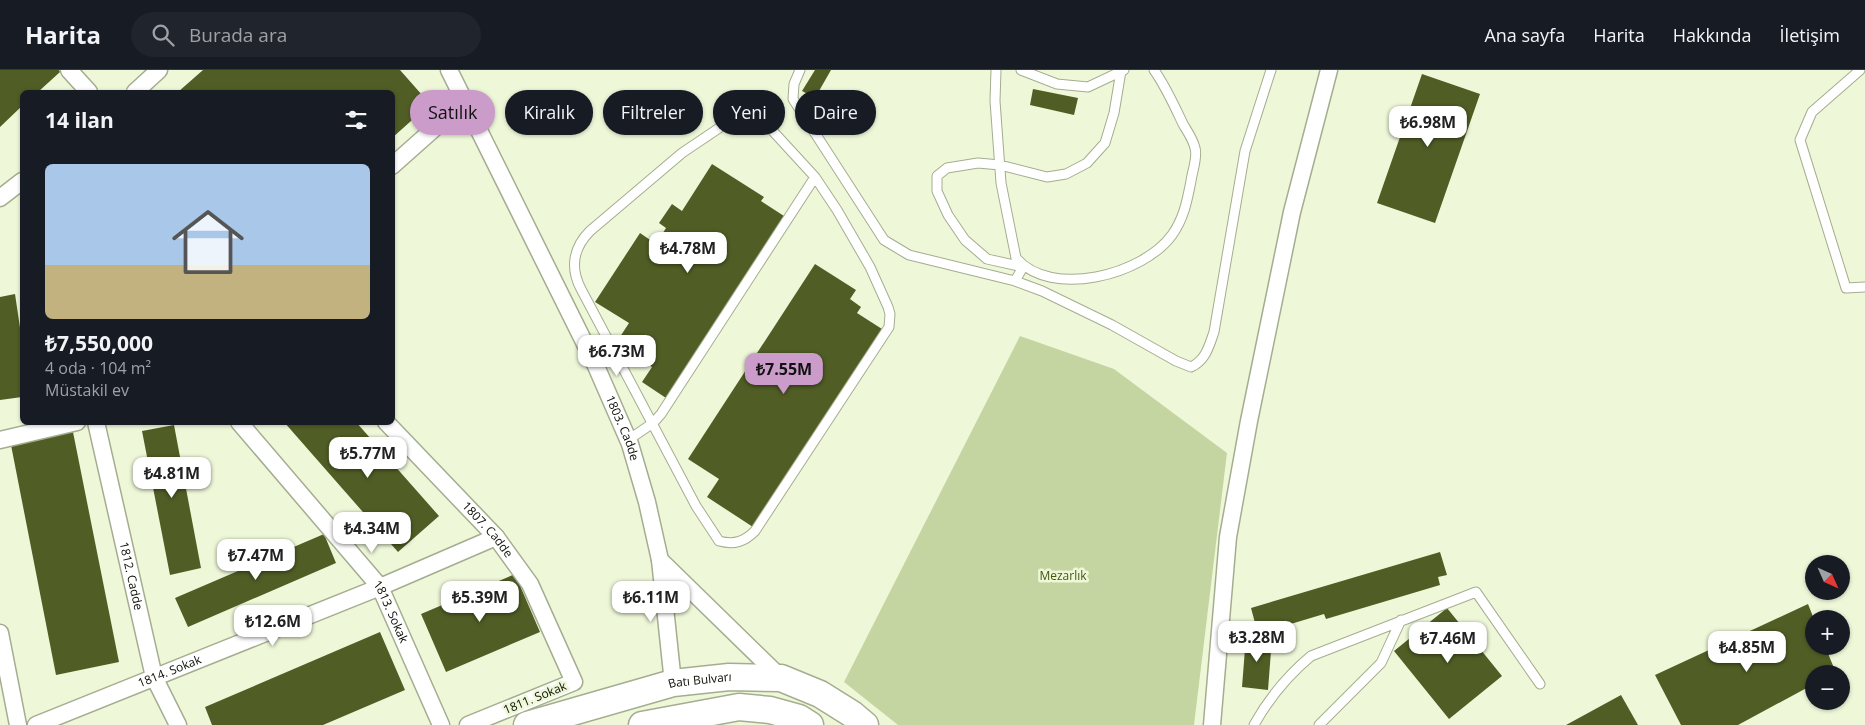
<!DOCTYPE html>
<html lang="tr">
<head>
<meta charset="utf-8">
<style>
  body { margin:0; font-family:"Open Sans",sans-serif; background:#20242c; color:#f1f3f6; height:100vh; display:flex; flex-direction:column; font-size:19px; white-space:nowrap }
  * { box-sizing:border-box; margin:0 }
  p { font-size:16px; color:#9ea1a6 }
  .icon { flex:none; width:28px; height:28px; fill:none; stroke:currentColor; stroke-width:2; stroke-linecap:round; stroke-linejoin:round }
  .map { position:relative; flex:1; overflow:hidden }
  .drawer { position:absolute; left:20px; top:20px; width:375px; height:335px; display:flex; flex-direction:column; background:#171b24; border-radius:8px; box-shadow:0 1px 4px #0004 }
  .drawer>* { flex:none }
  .top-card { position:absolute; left:410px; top:20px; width:475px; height:45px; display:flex; gap:10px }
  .needle { width:32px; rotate:135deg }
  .tools { position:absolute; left:1805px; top:485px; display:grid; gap:10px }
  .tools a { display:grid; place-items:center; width:45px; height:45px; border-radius:50%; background:#171b24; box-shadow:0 1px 4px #0004; font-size:25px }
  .price { position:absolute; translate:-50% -42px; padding:0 11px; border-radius:10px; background:#fff; color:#222; font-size:16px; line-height:32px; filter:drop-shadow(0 1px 2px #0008) }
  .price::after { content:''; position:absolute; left:50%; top:30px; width:15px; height:11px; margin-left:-8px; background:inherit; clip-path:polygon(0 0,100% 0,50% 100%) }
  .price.selected { background:#cb9cc9; color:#111 }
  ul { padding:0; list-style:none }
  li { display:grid; align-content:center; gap:10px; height:265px; padding:0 25px }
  li span { display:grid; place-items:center; height:155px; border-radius:8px; color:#555 }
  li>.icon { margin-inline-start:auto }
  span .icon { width:90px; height:90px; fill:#fffc; stroke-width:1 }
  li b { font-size:21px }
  h2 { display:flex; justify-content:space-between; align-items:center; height:60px; padding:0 25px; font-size:21px }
  .pill { padding:0 18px; border-radius:22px; background:#171b24; box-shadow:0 1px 4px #0004; font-size:18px; line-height:45px }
  .pill.selected { background:#cb9cc9; color:#111 }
  header { display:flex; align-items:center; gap:30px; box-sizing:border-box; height:70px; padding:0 25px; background:#171b24; border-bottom:1px solid #363941 }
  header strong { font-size:24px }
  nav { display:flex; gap:28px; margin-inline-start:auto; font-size:18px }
  .search { width:350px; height:45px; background:#20242c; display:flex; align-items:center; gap:12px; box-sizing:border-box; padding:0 18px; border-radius:28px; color:#9ea1a6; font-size:19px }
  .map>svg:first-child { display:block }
</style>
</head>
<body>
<header>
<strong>Harita</strong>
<div class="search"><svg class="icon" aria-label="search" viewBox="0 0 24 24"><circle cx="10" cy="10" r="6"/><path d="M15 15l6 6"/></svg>Burada ara</div>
<nav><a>Ana sayfa</a><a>Harita</a><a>Hakkında</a><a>İletişim</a></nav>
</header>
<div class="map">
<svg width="1865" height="655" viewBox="0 0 1865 655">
  <rect width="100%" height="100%" fill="#eef8d9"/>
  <!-- green -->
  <path fill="#c5d5a1" d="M1020 266 1114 299 1227 383 1194 655H898L844 612Z"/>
  <!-- building -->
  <path fill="#505e25" d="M0 0H59L60 2 38 22H22V36L0 57Z
    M203 0H400L430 34 392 68V22H178Z
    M815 0H831L815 28 802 21Z
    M1422 4 1480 24 1435 153 1377 133Z
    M1033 19 1078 28 1074 45 1030 35Z
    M712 94 764 127 761 131 784 146 666 328 642 312 652 297 616 273 629 253 595 232 640 163 656 174 666 158 659 153 672 134 682 141Z
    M815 194 856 220 850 229 861 237 857 243 882 259 753 457 707 427 719 409 688 389Z
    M15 224 22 271V327L0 330V227Z
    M284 352H356L439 446 398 482Z
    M174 355 201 498 170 505 142 361Z
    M73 362 119 592 56 605 11 375Z
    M324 464 336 493 188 557 175 528Z
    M1440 482 1447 505 1438 507 1440 515 1326 549 1324 544 1258 564 1251 538Z
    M515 504 540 562 446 602 421 544Z
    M1808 534 1814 549V576H1825L1836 603 1814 604V614L1738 655H1681L1655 605Z
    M1447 538 1502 606 1449 649 1394 581Z
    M380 562 405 620 323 655H212L205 637Z
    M1246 566 1272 568 1268 620 1242 617Z
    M1621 625 1638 655H1566Z"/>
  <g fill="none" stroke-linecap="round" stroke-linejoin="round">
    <!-- lane casing -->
    <g stroke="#a4ad90" stroke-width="11">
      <path id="lane" d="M800 0 794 14 793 29 884 170 909 185 1015 211 1042 221 1112 255 1176 291 1191 297C1206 290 1209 276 1214 262L1245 81 1271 0
        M996 0 995 31 1001 113 1016 188C1051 229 1143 205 1172 165 1184 148 1187 131 1191 111 1192 102 1198 87 1195 78 1193 69 1187 61 1183 54 1174 35 1166 17 1154 0
        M1021 0 1057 14 1088 17 1124 0
        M1860 0 1812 42 1800 70 1846 218 1865 217
        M745 51 755 52 770 58 815 107 837 140 870 197 888 237 890 244 889 257 755 461C744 472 734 475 719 471L696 436 581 219C570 198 573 178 590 161L682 83 725 54Z
        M1015 211 1023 197 987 189 965 170 948 145 937 121V106L947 98 978 93 1000 95 1047 107 1066 104 1087 93 1105 73 1114 43 1121 1
        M628 370 653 353 661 344 815 107
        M1254 655C1269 628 1287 606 1311 586L1476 522 1540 614
        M1319 655 1381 593 1401 550"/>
    </g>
    <!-- street casing -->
    <g stroke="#a4ad90" stroke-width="19">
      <g id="street">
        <path d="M69 0 89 22"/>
        <path id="s1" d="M449 0 596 296 630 374 647 432 660 490 781 608"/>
        <path d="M135 22 159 0"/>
        <path d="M392 96 464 32"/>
        <path d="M0 128 22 111"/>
        <path id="s2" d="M96 352 154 607 178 655"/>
        <path id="s3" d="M239 352 380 517 441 655"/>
        <path id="s4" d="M386 352 496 467 530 514 574 612 468 655"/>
        <path d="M0 370 77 352"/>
        <path d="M660 490 673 613"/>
        <path d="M0 563 18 655"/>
        <path id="s5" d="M36 655 380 517 496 467"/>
        <path d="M1212 655 1228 467 1249 351 1292 142 1329 0"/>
      </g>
    </g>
    <!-- primary casing -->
    <g stroke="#a4ad90" stroke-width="29">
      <g id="primary">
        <path id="s6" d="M527 655 673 613 729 607 781 608 820 624 852 644 865 655"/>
        <path d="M642 655 739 637 770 640 799 648 810 655"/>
      </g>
    </g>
    <!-- lane -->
    <use href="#lane" stroke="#fff" stroke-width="9"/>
    <!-- street -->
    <use href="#street" stroke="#fff" stroke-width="16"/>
    <!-- primary -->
    <use href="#primary" stroke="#fff" stroke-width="26"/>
  </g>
  <g text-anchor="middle" stroke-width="5" stroke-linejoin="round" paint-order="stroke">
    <!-- street labels -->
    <g font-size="12" fill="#0b0e05" stroke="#eef8d9">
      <text dy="4" stroke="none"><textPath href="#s1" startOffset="398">1803. Cadde</textPath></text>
      <text dy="4" stroke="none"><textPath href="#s4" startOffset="148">1807. Cadde</textPath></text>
      <text dy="4" stroke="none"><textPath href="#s2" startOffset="158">1812. Cadde</textPath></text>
      <text dy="4" stroke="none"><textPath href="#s3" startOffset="244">1813. Sokak</textPath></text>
      <text dy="4" stroke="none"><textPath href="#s5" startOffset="144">1814. Sokak</textPath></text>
      <text dy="4" stroke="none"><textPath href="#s6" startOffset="179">Batı Bulvarı</textPath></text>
      <text transform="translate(535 628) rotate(-22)" y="4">1811. Sokak</text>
    </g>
    <!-- park labels -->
    <g font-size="12" fill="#475613" stroke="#eef8d9">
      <text x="1063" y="510">Mezarlık</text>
    </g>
  </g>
</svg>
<div class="tools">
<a><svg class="needle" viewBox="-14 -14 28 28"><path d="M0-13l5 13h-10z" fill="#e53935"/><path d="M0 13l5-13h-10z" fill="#9ea1a6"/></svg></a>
<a>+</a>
<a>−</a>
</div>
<b class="price" style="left:1428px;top:78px">₺6.98M</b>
<b class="price" style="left:688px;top:204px">₺4.78M</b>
<b class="price" style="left:617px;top:307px">₺6.73M</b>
<b class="price selected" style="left:784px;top:325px">₺7.55M</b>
<b class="price" style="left:368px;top:409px">₺5.77M</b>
<b class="price" style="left:172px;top:429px">₺4.81M</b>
<b class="price" style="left:372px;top:484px">₺4.34M</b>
<b class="price" style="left:256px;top:511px">₺7.47M</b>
<b class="price" style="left:480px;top:553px">₺5.39M</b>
<b class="price" style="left:651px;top:553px">₺6.11M</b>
<b class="price" style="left:273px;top:577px">₺12.6M</b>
<b class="price" style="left:1257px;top:593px">₺3.28M</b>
<b class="price" style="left:1448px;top:594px">₺7.46M</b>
<b class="price" style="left:1747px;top:603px">₺4.85M</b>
<div class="top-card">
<a class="pill selected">Satılık</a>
<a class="pill">Kiralık</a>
<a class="pill">Filtreler</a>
<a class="pill">Yeni</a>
<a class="pill">Daire</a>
</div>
<section class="drawer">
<h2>14 ilan<svg class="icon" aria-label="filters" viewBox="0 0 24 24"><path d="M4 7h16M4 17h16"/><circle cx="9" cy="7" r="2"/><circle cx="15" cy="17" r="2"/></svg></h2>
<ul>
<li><span style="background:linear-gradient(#a9c7e8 65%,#c2b280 0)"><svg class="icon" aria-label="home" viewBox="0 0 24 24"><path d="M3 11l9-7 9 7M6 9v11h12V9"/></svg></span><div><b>₺7,550,000</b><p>4 oda · 104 m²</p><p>Müstakil ev</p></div></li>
</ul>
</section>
</div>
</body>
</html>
